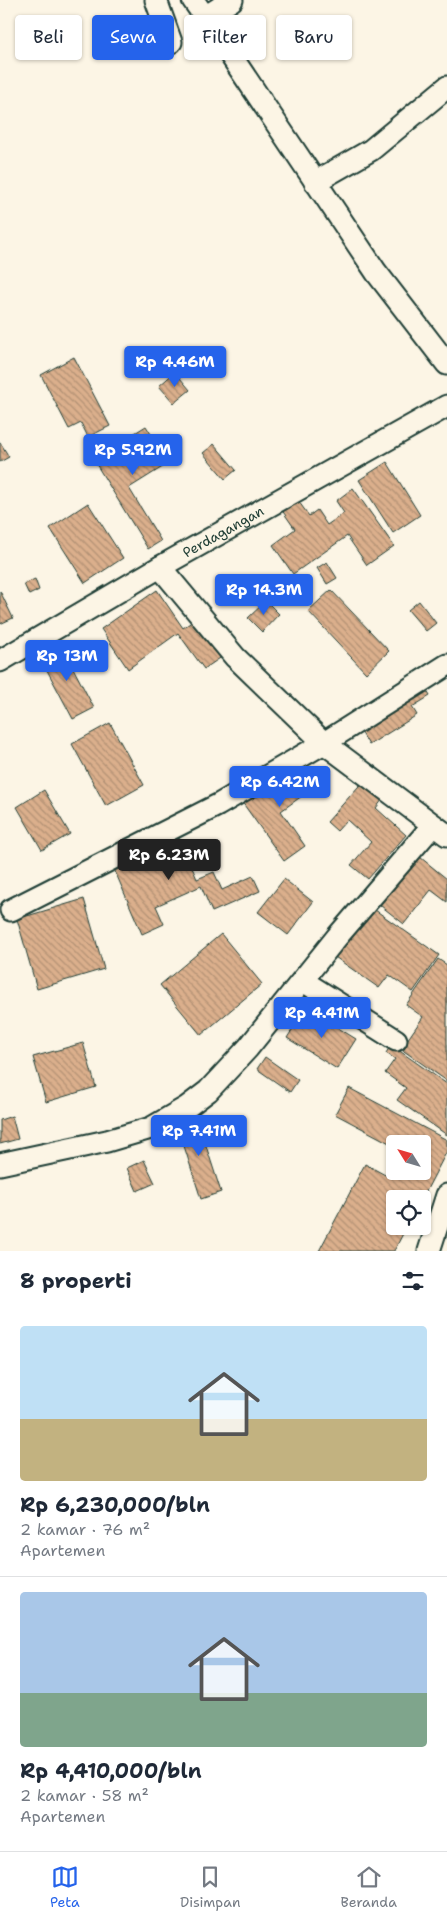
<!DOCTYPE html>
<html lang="id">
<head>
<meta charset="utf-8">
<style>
  body { margin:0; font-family:"Shantell Sans",sans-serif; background:#f2f2f3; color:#1f2937; height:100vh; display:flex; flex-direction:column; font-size:19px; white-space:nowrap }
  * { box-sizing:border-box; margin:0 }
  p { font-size:16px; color:#747a83 }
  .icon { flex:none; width:28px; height:28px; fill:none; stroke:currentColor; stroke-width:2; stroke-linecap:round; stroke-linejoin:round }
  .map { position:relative; height:1251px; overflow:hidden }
  .panel { display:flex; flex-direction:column; background:#fff; flex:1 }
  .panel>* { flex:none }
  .hud { position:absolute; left:15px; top:15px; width:418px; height:45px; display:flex; gap:10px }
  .needle { width:32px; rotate:307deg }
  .buttons { position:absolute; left:386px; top:1135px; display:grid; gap:10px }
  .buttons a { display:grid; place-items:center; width:45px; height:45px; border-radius:5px; background:#fff; box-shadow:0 1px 4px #0004; font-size:25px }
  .price { position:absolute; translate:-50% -42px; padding:0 11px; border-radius:5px; background:#2563eb; color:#fff; font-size:16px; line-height:32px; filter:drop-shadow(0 1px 2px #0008) }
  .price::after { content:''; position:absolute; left:50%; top:30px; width:15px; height:11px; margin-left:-8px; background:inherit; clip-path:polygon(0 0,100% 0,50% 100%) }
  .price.on { background:#222; color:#fff }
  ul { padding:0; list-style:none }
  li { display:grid; align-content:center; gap:10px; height:265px; padding:0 20px }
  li+li { border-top:1px solid #e0e1e3 }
  li span { display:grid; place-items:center; height:155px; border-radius:5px; color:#555 }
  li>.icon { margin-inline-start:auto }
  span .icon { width:90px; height:90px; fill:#fffc; stroke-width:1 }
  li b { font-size:21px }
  h2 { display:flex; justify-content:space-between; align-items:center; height:60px; padding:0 20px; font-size:21px }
  .tag { padding:0 18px; border-radius:5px; background:#fff; box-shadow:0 1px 4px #0004; font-size:18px; line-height:45px }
  .tag.on { background:#2563eb; color:#fff }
  .tabs { display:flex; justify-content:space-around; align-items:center; height:70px; border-top:1px solid #e0e1e3; background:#fff; font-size:14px; color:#747a83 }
  .tabs a { display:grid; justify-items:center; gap:2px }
  .tabs .on { color:#2563eb }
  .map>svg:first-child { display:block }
</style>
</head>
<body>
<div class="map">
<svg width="447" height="1251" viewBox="0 0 447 1251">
  <defs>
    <pattern id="building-back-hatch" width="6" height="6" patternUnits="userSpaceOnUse" patternTransform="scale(1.25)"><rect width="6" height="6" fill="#dbaf8c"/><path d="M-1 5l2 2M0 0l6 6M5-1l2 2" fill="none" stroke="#b19073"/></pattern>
  </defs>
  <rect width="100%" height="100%" fill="#fcf5e5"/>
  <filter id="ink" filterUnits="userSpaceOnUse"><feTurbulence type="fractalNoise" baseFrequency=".02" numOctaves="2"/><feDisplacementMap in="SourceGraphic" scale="10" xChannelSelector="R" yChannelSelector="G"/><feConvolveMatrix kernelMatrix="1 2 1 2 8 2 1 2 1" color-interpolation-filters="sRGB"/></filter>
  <g filter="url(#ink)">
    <!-- building -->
    <path fill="url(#building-back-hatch)" stroke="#1f3d34" d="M74 357 110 426 88 437 81 423 69 429 41 375Z
      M175 372 190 390 174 403 159 386Z
      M146 426 169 463 129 488 161 541 148 549 93 459Z
      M0 442 9 457 0 462Z
      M214 444 236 470 225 479 203 453Z
      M387 462 420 515 393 533 359 480Z
      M353 488 394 546 367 565 347 536 293 574 273 545 295 529 279 506 294 495 309 516 317 510 327 525 344 513 336 501Z
      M88 503 123 558 85 583 50 528Z
      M327 562 337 578 327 584 317 568Z
      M35 579 39 590 29 595 24 584Z
      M157 590 183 628 200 616 226 654 204 669 178 633 128 669 101 629Z
      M331 590 389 651 366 673 308 611Z
      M0 591 13 618 0 624Z
      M266 601 279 614 262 632 248 618Z
      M419 601 436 623 426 631 408 610Z
      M61 645 94 708 73 719 40 657Z
      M415 672 430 696 412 707 417 715 369 745 350 713Z
      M110 723 144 785 106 806 72 744Z
      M299 761 316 786 281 811 305 846 284 861 242 802Z
      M366 778 386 795 376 808 406 835 368 879 351 865 371 842 347 820 337 831 327 822Z
      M44 790 70 834 42 850 17 807Z
      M177 833 197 879 214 872 222 890 253 876 260 891 212 912 201 886 156 906 164 924 142 934 111 862Z
      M415 853 447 879V902L431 890 404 924 376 902Z
      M284 879 313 902 288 935 258 912Z
      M84 899 104 969 37 989 17 919Z
      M368 905 439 955 413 992 389 975 379 988 332 955Z
      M221 934 262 984 201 1035 160 985Z
      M438 959 447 965V1081L401 1049 423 1017 406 1005Z
      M306 1008 356 1039 337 1069 287 1038Z
      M83 1043 96 1087 46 1102 33 1057Z
      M391 1045 447 1084V1135L397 1100 406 1088 385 1073 395 1059 386 1053Z
      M265 1057 298 1080 290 1092 257 1069Z
      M349 1088 447 1140V1151L422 1199H395V1226H407L394 1251H319L365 1164 387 1176 395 1161V1171H422V1144H395V1146L335 1114Z
      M196 1115 221 1192 201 1199 176 1121Z
      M12 1116 18 1139 0 1144V1120Z
      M144 1160 155 1183 137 1191 127 1168Z"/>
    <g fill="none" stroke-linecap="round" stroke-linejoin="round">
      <!-- minor casing -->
      <g stroke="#1f3d34" stroke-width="25">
        <g id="minor">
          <path d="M156 0 171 42"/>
          <path d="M193 0 205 17 232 0"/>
          <path d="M205 17 376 272 447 364"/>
          <path d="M315 182 371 150 447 87"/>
          <path d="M160 567 235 657 324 743 447 835"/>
          <path id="s1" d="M0 661 160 567 447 406"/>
          <path d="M11 910 218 805 324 743 447 665"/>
          <path d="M303 981 396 1040"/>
          <path d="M0 1164 107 1141 151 1128 187 1107 208 1091 248 1048 337 937 433 825"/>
          <path d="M429 1251 447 1195"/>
        </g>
      </g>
      <!-- minor -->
      <use href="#minor" stroke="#fcf5e5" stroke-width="21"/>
    </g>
  </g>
  <g text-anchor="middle" stroke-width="5" stroke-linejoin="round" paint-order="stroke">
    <!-- street labels -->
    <g font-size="14" fill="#1f3d34" stroke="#fcf5e5">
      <text dy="5" stroke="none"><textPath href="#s1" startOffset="258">Perdagangan</textPath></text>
    </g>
  </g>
</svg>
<div class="buttons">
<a><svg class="needle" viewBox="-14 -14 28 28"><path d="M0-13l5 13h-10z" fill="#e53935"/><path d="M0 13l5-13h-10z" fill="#747a83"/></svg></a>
<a><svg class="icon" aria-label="locate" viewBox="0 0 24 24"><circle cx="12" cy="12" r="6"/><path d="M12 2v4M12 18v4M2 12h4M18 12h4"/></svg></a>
</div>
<b class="price" style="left:175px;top:388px">Rp 4.46M</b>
<b class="price" style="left:133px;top:476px">Rp 5.92M</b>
<b class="price" style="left:264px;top:616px">Rp 14.3M</b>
<b class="price" style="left:67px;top:682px">Rp 13M</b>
<b class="price" style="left:280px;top:808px">Rp 6.42M</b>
<b class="price on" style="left:169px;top:881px">Rp 6.23M</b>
<b class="price" style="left:322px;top:1039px">Rp 4.41M</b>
<b class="price" style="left:199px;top:1157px">Rp 7.41M</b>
<div class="hud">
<a class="tag">Beli</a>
<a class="tag on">Sewa</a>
<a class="tag">Filter</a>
<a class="tag">Baru</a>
</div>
</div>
<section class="panel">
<h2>8 properti<svg class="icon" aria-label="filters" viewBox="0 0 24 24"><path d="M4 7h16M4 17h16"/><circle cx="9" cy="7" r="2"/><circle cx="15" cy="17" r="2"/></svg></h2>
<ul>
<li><span style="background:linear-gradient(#bfe0f5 60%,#c2b280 0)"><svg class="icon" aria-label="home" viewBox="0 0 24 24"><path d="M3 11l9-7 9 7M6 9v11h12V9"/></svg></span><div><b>Rp 6,230,000/bln</b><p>2 kamar · 76 m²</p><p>Apartemen</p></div></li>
<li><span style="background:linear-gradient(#a9c7e8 65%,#7fa58c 0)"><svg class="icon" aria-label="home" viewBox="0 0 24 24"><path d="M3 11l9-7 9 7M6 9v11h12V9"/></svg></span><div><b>Rp 4,410,000/bln</b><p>2 kamar · 58 m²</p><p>Apartemen</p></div></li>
</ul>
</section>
<nav class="tabs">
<a class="on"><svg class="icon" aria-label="map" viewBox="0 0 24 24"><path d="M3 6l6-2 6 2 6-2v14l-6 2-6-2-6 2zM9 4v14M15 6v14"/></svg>Peta</a>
<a><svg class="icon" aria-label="saved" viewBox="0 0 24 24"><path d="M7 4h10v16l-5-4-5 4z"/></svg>Disimpan</a>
<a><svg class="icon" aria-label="home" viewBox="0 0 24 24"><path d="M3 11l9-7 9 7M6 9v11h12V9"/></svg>Beranda</a>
</nav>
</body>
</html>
